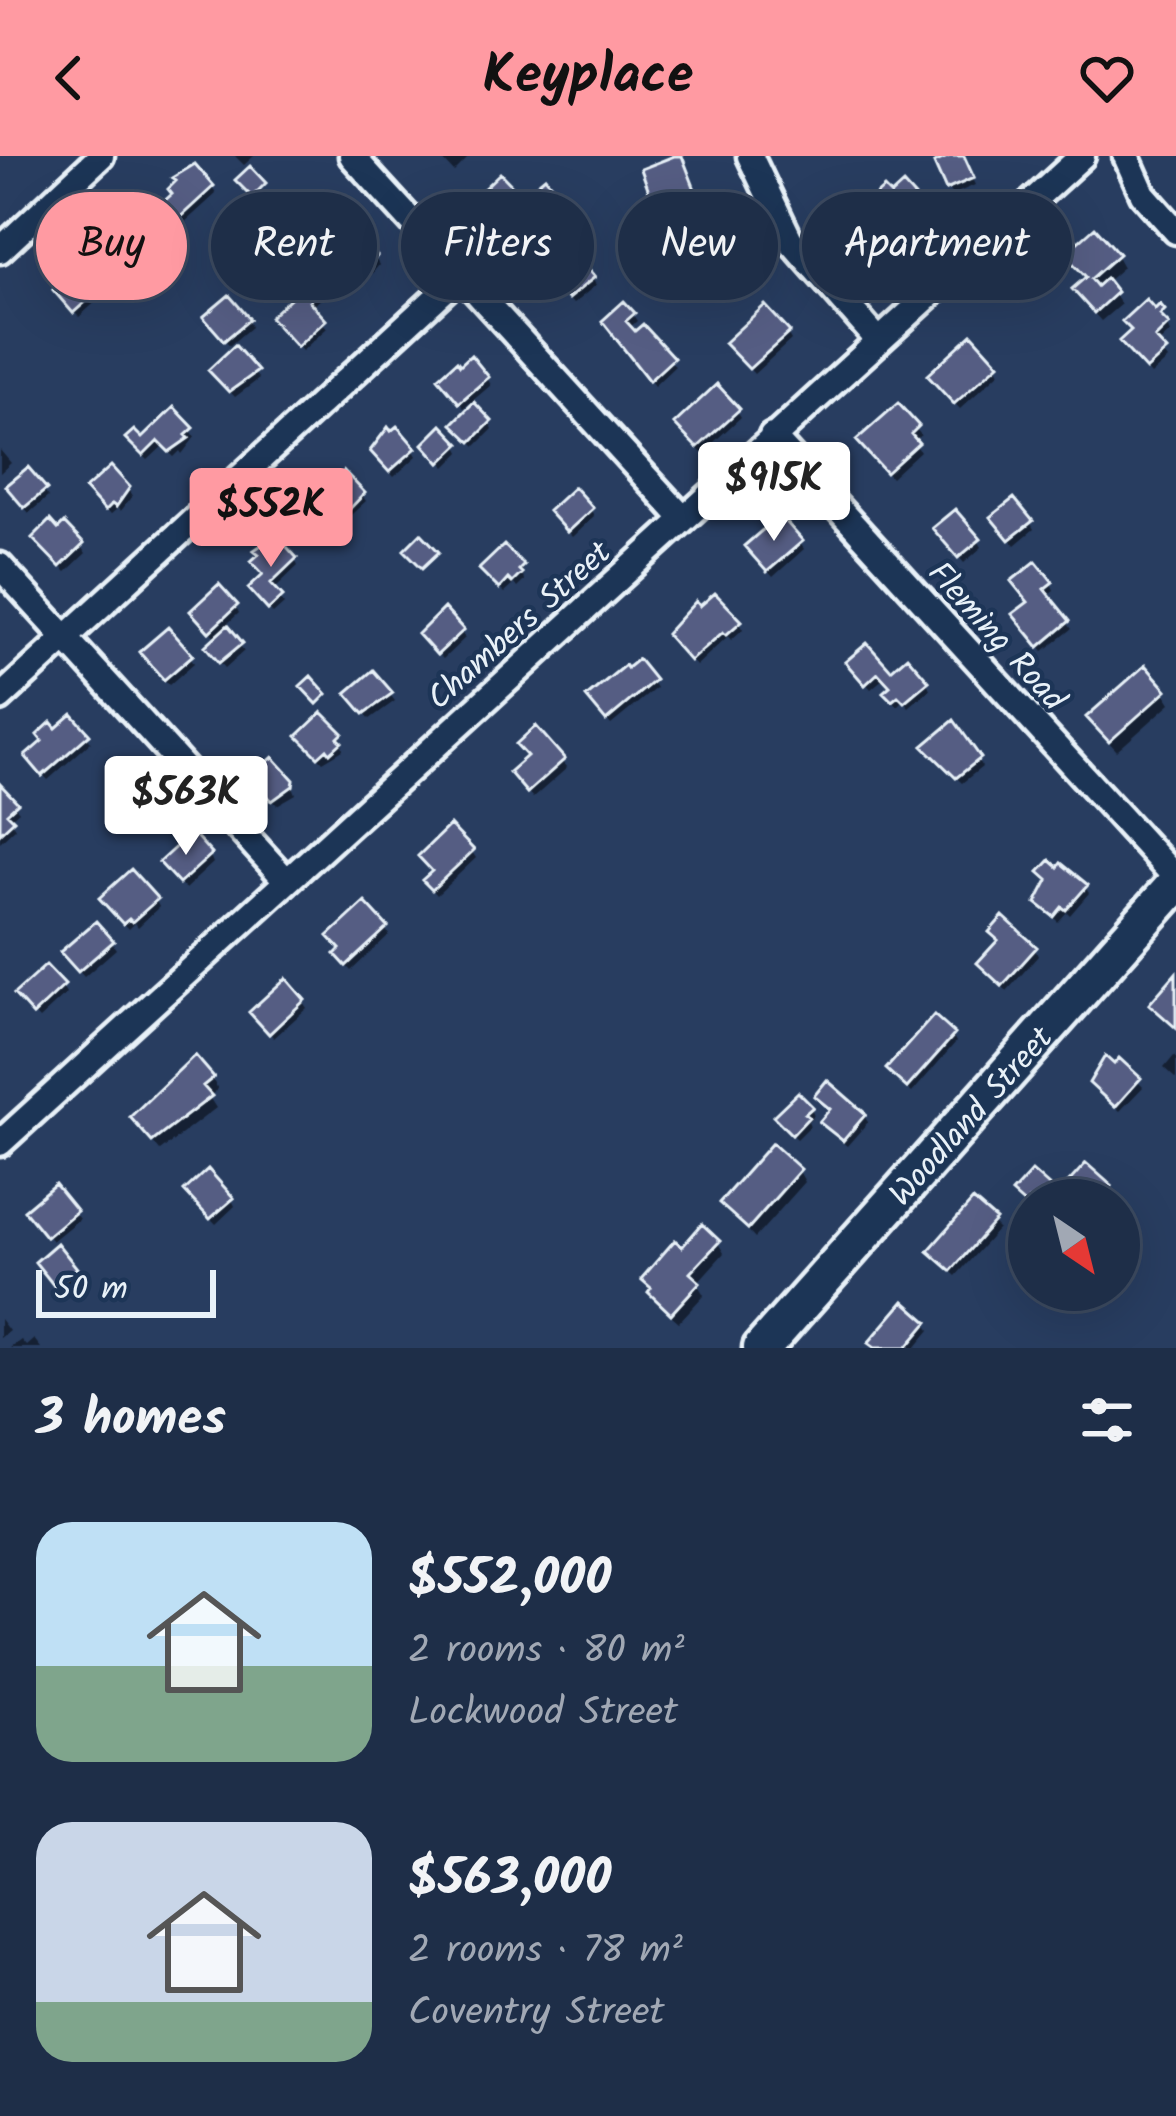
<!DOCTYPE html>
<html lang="en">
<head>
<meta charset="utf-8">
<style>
  body { margin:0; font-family:Kalam,sans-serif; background:#26364f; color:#f1f3f6; height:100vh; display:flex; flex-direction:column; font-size:45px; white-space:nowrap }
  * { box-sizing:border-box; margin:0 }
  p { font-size:39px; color:#a1a8b4 }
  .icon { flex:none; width:66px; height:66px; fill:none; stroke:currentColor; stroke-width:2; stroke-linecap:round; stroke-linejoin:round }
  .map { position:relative; height:1192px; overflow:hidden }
  .drawer { display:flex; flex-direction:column; background:#1e2e48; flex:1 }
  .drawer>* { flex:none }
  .hud { position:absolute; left:36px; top:36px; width:1104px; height:108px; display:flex; gap:24px }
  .needle { width:78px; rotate:145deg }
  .controls { position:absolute; left:1008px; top:1023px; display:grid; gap:24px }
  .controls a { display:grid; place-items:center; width:132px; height:132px; border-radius:50%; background:#1e2e48; box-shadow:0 12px 48px #0002,0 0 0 3px #3c4a60; font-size:60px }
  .scale { position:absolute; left:36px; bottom:30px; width:180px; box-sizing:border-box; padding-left:12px; border:6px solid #e8f1f8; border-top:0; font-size:33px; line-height:42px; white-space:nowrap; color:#e8f1f8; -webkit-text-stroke:9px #1d3557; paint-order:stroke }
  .price { position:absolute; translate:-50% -102px; padding:0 27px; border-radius:12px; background:#fff; color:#222; font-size:39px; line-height:78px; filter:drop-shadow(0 3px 6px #0008) }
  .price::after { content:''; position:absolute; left:50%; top:72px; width:36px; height:27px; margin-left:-18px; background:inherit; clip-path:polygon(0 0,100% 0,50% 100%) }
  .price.on { background:#ff9aa2; color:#111 }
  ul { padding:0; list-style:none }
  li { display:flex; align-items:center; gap:36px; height:300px; padding:0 36px }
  li span { display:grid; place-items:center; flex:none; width:336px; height:240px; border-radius:36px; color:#555 }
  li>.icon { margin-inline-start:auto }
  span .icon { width:144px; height:144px; fill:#fffc; stroke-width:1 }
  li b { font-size:51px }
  h2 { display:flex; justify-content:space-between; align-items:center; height:144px; padding:0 36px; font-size:51px }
  .tag { padding:0 42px; border-radius:54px; background:#1e2e48; box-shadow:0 12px 48px #0002,0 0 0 3px #3c4a60; font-size:42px; line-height:108px }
  .tag.on { background:#ff9aa2; color:#111 }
  header { display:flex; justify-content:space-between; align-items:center; height:156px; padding:0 36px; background:#ff9aa2; color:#111; font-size:54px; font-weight:800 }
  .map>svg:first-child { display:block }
</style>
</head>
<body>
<header><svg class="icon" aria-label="back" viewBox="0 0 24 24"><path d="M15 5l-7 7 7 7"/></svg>Keyplace<svg class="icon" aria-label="heart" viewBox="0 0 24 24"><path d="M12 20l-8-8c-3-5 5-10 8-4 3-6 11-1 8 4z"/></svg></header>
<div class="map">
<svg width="1176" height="1192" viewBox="0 0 1176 1192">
  <rect width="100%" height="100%" fill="#283d60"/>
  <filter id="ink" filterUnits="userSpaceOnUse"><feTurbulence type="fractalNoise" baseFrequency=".00833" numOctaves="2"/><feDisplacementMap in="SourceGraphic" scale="24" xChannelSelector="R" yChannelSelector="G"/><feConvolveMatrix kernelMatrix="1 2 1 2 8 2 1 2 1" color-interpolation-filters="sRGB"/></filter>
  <g filter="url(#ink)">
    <!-- shadow -->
    <path fill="#0007" d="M235 0H254L244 9Z
      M439 0H470L454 16Z
      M957 0H961L975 29 952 39 948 33Z
      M683 8 702 57 679 65 674 55 663 59 644 14Z
      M212 31 216 38 183 68 170 54Z
      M483 38 523 44 527 51 509 68 504 63 501 65Z
      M891 43 921 51 924 58 906 75 914 86 891 107 872 87 885 65Z
      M153 85 157 91 131 114 136 123 126 131 109 110Z
      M1078 90 1117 100 1123 111 1105 127 1121 148 1101 165 1082 144 1087 124 1074 109 1064 118 1048 99Z
      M375 102 379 109 366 125 363 121 356 128 338 108Z
      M554 109 592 122 596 129 573 148 550 121Z
      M99 134 102 140 79 161 60 141Z
      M320 134 324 140 311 152 327 172 302 195 277 168 301 136Z
      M1160 153 1170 177 1157 189 1168 204 1151 219 1127 192Z
      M633 159 637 165 629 172 675 210 654 230 610 172Z
      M248 164 251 171 230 189 259 223 235 241 216 221 234 194 211 168Z
      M787 177 791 184 754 218 732 194Z
      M996 209 1000 216 960 253 935 226Z
      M487 222 491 229 464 252 445 229Z
      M897 251 921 279 913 285 920 295 891 322 864 291Z
      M737 255 741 261 702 297 682 275Z
      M490 266 493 273 476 290 460 275Z
      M191 274 195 281 182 298 180 295 174 301 163 290 148 304 133 289Z
      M458 290 461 296 446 311 430 295Z
      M413 293 417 300 394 321 377 302Z
      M0 294 11 307 0 317Z
      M128 333 132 340 120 356 118 352 110 359 92 340Z
      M44 335 48 341 29 357 12 337Z
      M362 339 366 345 340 369 342 373 326 388 310 370Z
      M591 354 594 360 572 381 555 362Z
      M1030 366 1034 373 1015 389 998 368Z
      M64 371 86 397 66 416 39 389Z
      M940 379 978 384 982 391 964 407Z
      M800 387 804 393 773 421 752 397Z
      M295 404 298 410 273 434 284 448 273 458 255 439Z
      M522 411 524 425 517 432 514 428 504 437 487 420Z
      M1051 427 1054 434 1046 440 1072 473 1044 495 1020 466 1031 448 1018 432Z
      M236 451 239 457 225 470 244 495 225 512 212 497 217 483 198 462Z
      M740 466 743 473 731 484 728 480 696 510 674 485Z
      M461 476 465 482 443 503 425 485Z
      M190 500 194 507 169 529 147 504Z
      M853 513 927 526 930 533 909 551 903 544 897 550 891 543 892 532 884 522 871 533Z
      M373 518 395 545 370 563 354 544Z
      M652 525 656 532 611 569 594 548Z
      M1164 536 1171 547 1117 595 1096 572Z
      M953 569 982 611 962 627 930 597Z
      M535 574 567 612 533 642 516 623 530 602Z
      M87 579 91 586 48 624 32 607 45 586Z
      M341 579 343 594 323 606 305 587Z
      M291 625 296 638 277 649 258 628Z
      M0 632 19 655 10 663 15 672 0 686Z
      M472 696 476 702 437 739 430 731 434 717Z
      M210 700 213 707 185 733 166 713Z
      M1043 717 1085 731 1089 737 1070 759 1067 756 1058 766 1040 747 1050 726Z
      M156 745 159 751 138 771 135 767 129 773 107 749Z
      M385 772 389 779 351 815 342 805Z
      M992 776 1035 793 1038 800 1007 835 980 808 1000 786Z
      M112 787 116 793 84 821 68 803Z
      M62 831 66 838 39 863 22 845Z
      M303 846 307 852 274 882 256 863Z
      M953 880 956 886 912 937 893 920 889 913Z
      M1174 900 1176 901V923L1164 912Z
      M1119 906 1143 931 1120 955 1096 933Z
      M212 923 218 933 209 941 216 952 160 995 133 961Z
      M817 940 864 960 868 966 847 990 826 972 823 966 832 955Z
      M811 952 814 959 808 965 810 970 797 983 781 967Z
      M799 1015 805 1026 755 1082 722 1047Z
      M1109 1032 1114 1044H1029V1054L1015 1037 1058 1042Z
      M55 1033 79 1063 52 1085 32 1061Z
      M191 1042 232 1044 235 1050 216 1068Z
      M974 1048 998 1073 956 1120 936 1101Z
      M718 1087 724 1097 697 1127 704 1139 679 1166 657 1147 644 1123 682 1095Z
      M42 1113H75L79 1120 60 1135Z
      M0 1163 9 1175 0 1182Z
      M926 1168 930 1174 915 1192H875L872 1187Z
      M34 1183 41 1192H10L21 1184 26 1190Z"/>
    <!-- building -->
    <path fill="#555d83" stroke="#e8f1f8" stroke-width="3" d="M674 0H682L701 49 673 60 669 49 656 54 641 13Z
      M950 0H964L974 22 946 34 934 7Z
      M195 8 214 30 177 64 162 47 172 38 168 33 176 25 172 22Z
      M250 10 266 27 252 41 235 24Z
      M500 17 525 43 504 63 485 50 488 47 479 37Z
      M545 21 561 41 543 55 527 36Z
      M903 28 923 50 904 68 913 78 886 102 865 80 883 63 867 47 884 32 891 39Z
      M138 61 156 83 128 106 135 115 121 127 101 103 116 91 110 84 114 80 111 77Z
      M1061 67 1078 86 1095 71 1119 98 1091 123 1097 130 1106 122 1117 136 1094 157 1072 133 1086 121 1066 100 1056 109 1038 88Z
      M357 78 377 100 361 120 358 117 351 124 331 101Z
      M560 79 595 121 568 143 543 114 551 107 541 95Z
      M81 109 101 132 73 157 53 134Z
      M304 112 322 132 309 145 326 164 297 191 270 161 299 134 290 125Z
      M229 139 250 163 224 185 203 161Z
      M1146 143 1155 153 1160 148 1165 154 1160 159 1169 168 1155 182 1167 195 1146 214 1119 185 1131 174 1122 165Z
      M624 145 635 157 626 165 635 175 643 168 674 202 649 225 602 165Z
      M765 149 790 176 749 213 724 187Z
      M972 178 999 208 954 248 927 219Z
      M235 189 258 215 229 236 208 214Z
      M471 199 489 221 459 247 438 222 457 205 460 209Z
      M717 228 740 253 697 292 674 268Z
      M474 246 492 265 471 286 452 268Z
      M898 247 919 270 911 278 919 287 886 317 856 284Z
      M174 251 194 272 186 279 189 282 169 296 158 285 143 300 125 282 134 274 142 282Z
      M442 269 460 288 440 307 423 288Z
      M397 270 416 292 389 316 370 295 388 271 391 275Z
      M111 310 130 331 116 351 112 348 105 355 85 333Z
      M28 311 47 333 24 352 5 330Z
      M344 315 365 337 321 383 302 363 322 344 318 340Z
      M574 331 593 352 567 376 548 355Z
      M1014 342 1033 365 1009 384 990 361Z
      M955 353 981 383 958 402 932 372Z
      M780 359 803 385 767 416 744 390Z
      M50 364 58 373 64 367 84 388 60 411 32 382Z
      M421 377 439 396 422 412 404 394Z
      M276 379 297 402 271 427 283 440 268 454 248 432 263 418 251 405 259 398 254 394Z
      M504 389 524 409 519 414 522 417 512 427 508 423 499 433 479 413Z
      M1036 405 1053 426 1044 433 1070 465 1039 491 1012 458 1028 446 1011 425Z
      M219 428 238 449 209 476 190 455Z
      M715 437 742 465 726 479 723 476 690 505 666 478 696 445 700 450Z
      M444 452 464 474 437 499 418 478Z
      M228 469 243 487 219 507 205 490Z
      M168 471 193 499 164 524 139 496Z
      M867 487 891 514 907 500 929 525 904 546 898 540 892 545 883 536 890 530 878 517 865 529 845 506Z
      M638 503 655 524 606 565 586 541 625 509 627 512Z
      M1145 509 1167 534 1109 586 1086 561Z
      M373 514 393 537 364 558 346 537Z
      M311 520 327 538 317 548 300 530Z
      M322 556 343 577 338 582 342 586 330 597 327 593 318 601 297 580Z
      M72 558 90 578 42 620 25 600 42 585 37 579 51 566 56 572Z
      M954 564 981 602 956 622 923 590Z
      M536 570 565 603 527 637 509 616 527 600 516 588Z
      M273 601 294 624 293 630 272 645 251 621Z
      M0 628 18 647 7 657 14 664 0 677Z
      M450 669 474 694 432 734 422 724 432 715 418 700Z
      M192 676 212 698 179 728 159 706Z
      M1050 704 1058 711 1061 707 1088 729 1066 754 1062 751 1054 761 1036 747 1048 724 1039 716Z
      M131 713 158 743 132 766 129 763 123 768 99 742Z
      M365 746 388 771 346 810 335 798 340 793 328 780Z
      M1003 760 1037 791 1002 830 977 807 998 784 989 776Z
      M96 765 114 785 78 816 60 796Z
      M46 809 65 829 33 859 14 838Z
      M1176 817V872L1149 848Z
      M286 822 305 844 269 878 249 856Z
      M934 859 955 878 907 932 886 913Z
      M195 899 214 921 203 930 212 940 152 986 130 961Z
      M1105 900 1114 908 1119 902 1141 922 1115 951 1089 927Z
      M827 924 866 958 843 985 819 966 830 953 814 940Z
      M798 936 813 951 805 958 809 961 792 979 773 960Z
      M772 987 801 1013 748 1073 719 1047Z
      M1086 1007 1112 1030 1099 1044H1029V1052L1012 1037 1032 1015 1058 1038Z
      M208 1013 234 1042 210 1063 184 1035Z
      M55 1028 77 1055 46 1081 24 1054Z
      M973 1044 996 1064 951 1115 928 1095Z
      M702 1068 720 1085 690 1117 700 1126 671 1158 648 1136 651 1132 641 1123 675 1084 682 1091Z
      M57 1087 77 1112 55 1131 35 1106Z
      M904 1145 928 1166 906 1192H875L868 1187Z"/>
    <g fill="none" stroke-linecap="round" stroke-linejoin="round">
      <!-- street casing -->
      <g stroke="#e8f1f8" stroke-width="33">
        <path id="street" d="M352 0 683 362
          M750 0 790 84 878 184
          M1126 0 1143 38 1176 75
          M0 94 101 0
          M772 280 1176 722
          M0 410 286 724
          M0 542 462 118
          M0 987 1082 0"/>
      </g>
      <!-- secondary casing -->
      <g stroke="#e8f1f8" stroke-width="45">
        <g id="secondary">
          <path id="s1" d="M762 1192 1176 728"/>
        </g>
      </g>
      <!-- street -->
      <use href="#street" stroke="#1d3557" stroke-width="24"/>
      <!-- secondary -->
      <use href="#secondary" stroke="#1d3557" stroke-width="36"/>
    </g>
  </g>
  <g text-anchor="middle" stroke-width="9" stroke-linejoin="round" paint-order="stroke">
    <!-- street labels -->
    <g font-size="33" fill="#e8f1f8" stroke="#1d3557">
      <text transform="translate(518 468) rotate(-42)" y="12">Chambers Street</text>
      <text transform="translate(998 479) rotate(48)" y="12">Fleming Road</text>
      <text dy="12" stroke="none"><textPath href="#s1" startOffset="312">Woodland Street</textPath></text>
    </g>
  </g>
</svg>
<div class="controls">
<a><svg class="needle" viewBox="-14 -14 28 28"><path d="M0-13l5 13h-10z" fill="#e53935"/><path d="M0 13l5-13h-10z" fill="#a1a8b4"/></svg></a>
</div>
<div class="scale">50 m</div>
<b class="price" style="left:774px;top:388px">$915K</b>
<b class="price on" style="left:271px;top:414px">$552K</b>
<b class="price" style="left:186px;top:702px">$563K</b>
<div class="hud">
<a class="tag on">Buy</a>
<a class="tag">Rent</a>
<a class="tag">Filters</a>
<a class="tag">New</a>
<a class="tag">Apartment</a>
</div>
</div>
<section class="drawer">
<h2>3 homes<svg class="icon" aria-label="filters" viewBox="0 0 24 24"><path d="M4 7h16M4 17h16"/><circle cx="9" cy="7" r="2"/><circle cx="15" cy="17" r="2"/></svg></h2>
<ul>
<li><span style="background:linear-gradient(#bfe0f5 60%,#7fa58c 0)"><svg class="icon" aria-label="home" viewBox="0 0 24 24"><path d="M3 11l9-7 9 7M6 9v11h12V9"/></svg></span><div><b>$552,000</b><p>2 rooms · 80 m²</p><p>Lockwood Street</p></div></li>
<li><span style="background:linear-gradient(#c9d6e8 75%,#7fa58c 0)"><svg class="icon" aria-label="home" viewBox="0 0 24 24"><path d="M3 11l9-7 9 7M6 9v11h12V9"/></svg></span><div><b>$563,000</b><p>2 rooms · 78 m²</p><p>Coventry Street</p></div></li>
</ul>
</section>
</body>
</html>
